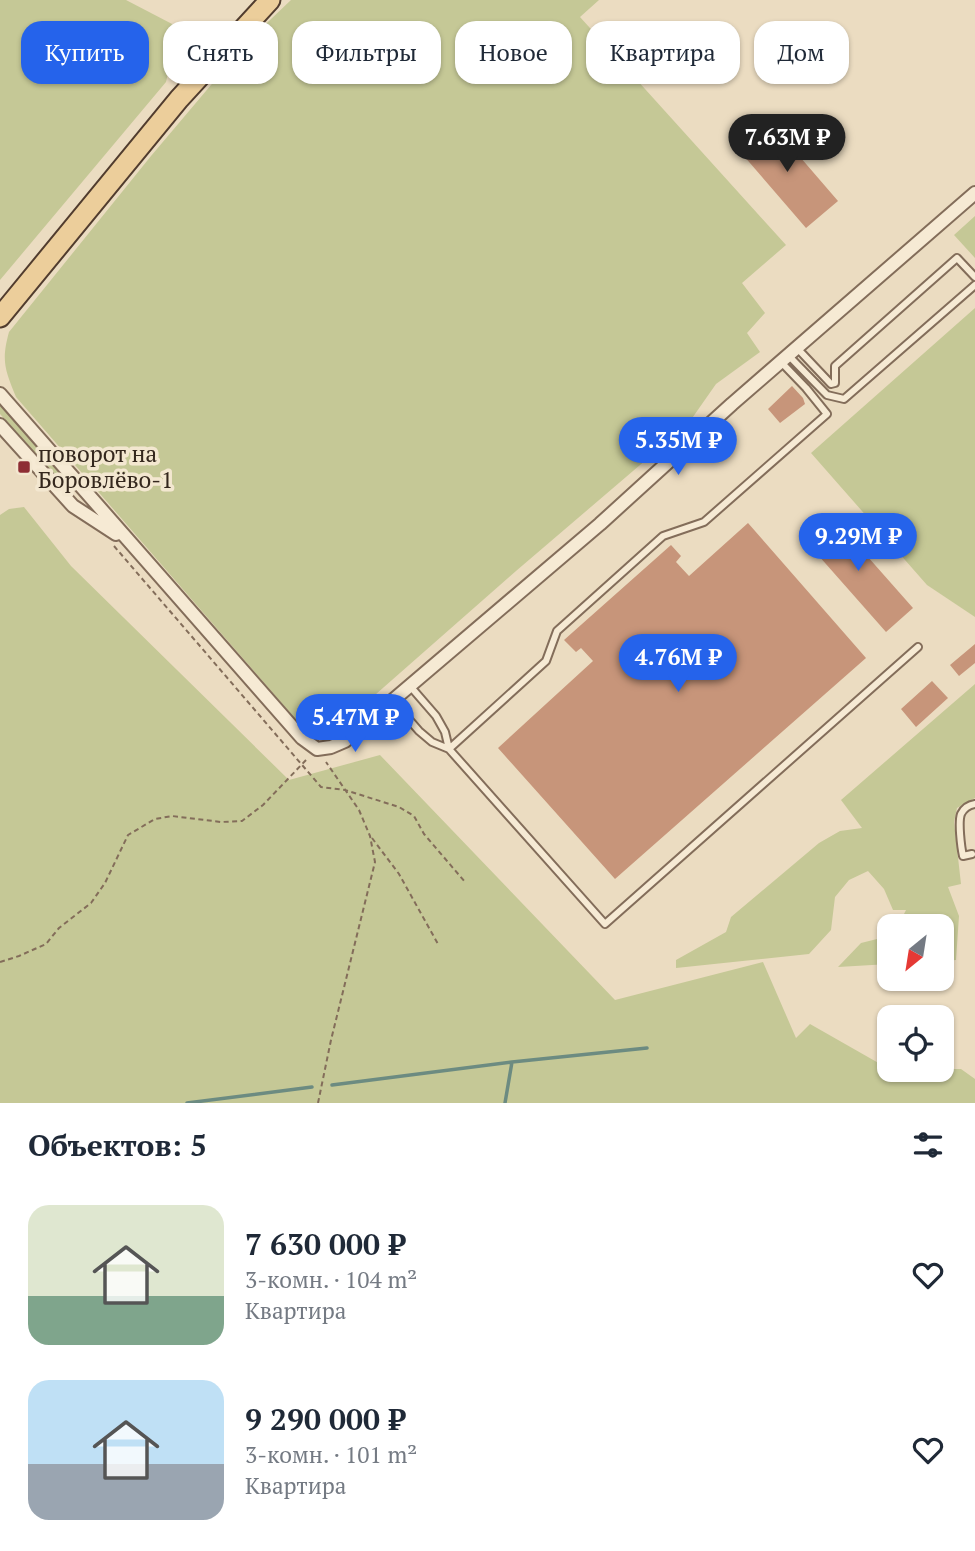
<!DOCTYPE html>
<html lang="ru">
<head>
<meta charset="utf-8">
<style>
  body { margin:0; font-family:"PT Serif",serif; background:#f2f2f3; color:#1f2937; height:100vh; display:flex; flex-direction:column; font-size:26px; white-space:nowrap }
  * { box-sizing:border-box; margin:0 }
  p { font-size:23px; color:#747a83 }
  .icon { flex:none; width:38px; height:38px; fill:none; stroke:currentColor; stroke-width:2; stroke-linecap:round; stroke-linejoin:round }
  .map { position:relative; height:1103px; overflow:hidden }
  .drawer { display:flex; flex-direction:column; background:#fff; flex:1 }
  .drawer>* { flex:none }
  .banner { position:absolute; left:21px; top:21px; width:934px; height:63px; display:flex; gap:14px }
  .needle { width:46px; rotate:210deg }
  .tools { position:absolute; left:877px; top:914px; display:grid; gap:14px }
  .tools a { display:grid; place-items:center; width:77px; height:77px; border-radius:14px; background:#fff; box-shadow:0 2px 5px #0004; font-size:35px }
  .price { position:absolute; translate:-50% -60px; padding:0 16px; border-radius:24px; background:#2563eb; color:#fff; font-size:23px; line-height:46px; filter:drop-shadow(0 2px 4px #0008) }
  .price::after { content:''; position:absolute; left:50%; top:42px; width:21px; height:16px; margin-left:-10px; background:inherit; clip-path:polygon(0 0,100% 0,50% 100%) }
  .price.on { background:#222; color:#fff }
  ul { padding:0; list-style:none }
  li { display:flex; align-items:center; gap:21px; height:175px; padding:0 28px }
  li span { display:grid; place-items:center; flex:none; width:196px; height:140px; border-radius:21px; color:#555 }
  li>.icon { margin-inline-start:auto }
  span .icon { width:84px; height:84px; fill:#fffc; stroke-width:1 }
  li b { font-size:30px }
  h2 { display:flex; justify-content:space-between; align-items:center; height:84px; padding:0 28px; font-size:30px }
  .tag { padding:0 24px; border-radius:21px; background:#fff; box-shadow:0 2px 5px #0004; font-size:24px; line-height:63px }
  .tag.on { background:#2563eb; color:#fff }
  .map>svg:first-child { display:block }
</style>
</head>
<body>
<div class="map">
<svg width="975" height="1103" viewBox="0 0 975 1103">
  <rect width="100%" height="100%" fill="#ebdcc1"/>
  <!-- green -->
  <path fill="#c5c896" d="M0 0H126L199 38 173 52 166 82 0 280Z
    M291 0H599L580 17 786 245 742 283 765 313 747 333 760 352 716 384 688 424 516 571 334 731 316 735 299 723 16 397C5 370 1 361 9 332L151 156 211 85 248 41Z
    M975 216V258L954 235Z
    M975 308V617L927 585 811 453Z
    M0 403 71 485 73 487 72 489 67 488 0 414Z
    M24 507 71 566 289 780 380 755 615 1000 763 962 796 1038 810 1024 882 1065 889 1066V1069H961L975 1079V1103H0V515L9 509Z
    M975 684V798L957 808 954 822 961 884 948 887 959 916 956 960 942 961V926H898L906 910H893L884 889 868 871 849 880 835 897 831 930 809 954 676 968V960L726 932 731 917 819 843 840 831 862 828 841 800Z
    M889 936V964L838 967 861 943Z"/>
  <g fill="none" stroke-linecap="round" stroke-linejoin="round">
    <!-- stream -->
    <path stroke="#6c8b81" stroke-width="3.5" d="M332 1085 512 1062 647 1048
      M187 1103 312 1087
      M505 1103 512 1062"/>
  </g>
  <!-- building -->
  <path fill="#c7957a" d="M769 121 838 201 806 228 737 148Z
    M792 386 803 398 805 404 780 423 768 409Z
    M830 514 913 608 886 632 803 538Z
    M748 523 866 658 615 879 498 748 593 661 581 648 576 652 564 640 671 545 681 556 676 562 689 576Z
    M975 644V663L959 676 950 665Z
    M932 681 948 698 916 727 901 709Z"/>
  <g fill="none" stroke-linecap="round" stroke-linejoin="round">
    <!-- service casing -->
    <g stroke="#836d5a" stroke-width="10">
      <path id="service" d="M797 348 831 384 835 383V366L957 258 975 277
        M789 356 827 395 844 399 975 285
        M410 686 436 716 445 732 449 749
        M393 701 419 731 432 742 449 749 605 924 918 647
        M449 749 546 661 557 631 663 536 704 522 827 414 806 388 781 362
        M972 854 963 856C961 847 958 822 961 814 964 808 969 805 975 804"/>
    </g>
    <!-- minor casing -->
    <g stroke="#836d5a" stroke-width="16">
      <path id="minor" d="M0 394 302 738 317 749 331 747 345 741 600 524 732 404 975 193
        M0 425 73 506 116 534"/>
    </g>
    <!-- primary casing -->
    <g stroke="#513c2e" stroke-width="23">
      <path id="primary" d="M0 317 179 99 270 0"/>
    </g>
    <!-- path -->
    <path stroke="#836d5a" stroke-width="2" stroke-dasharray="5 3.5" stroke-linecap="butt" d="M114 546 321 787 345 790 399 807 414 816 424 834 465 882
      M372 838 399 874 438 944
      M0 962 19 956 46 944 59 928 91 903 105 883 128 835 155 819 172 816 221 822 242 821 263 805 307 759
      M318 1103 331 1040 375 862 370 836 359 810 326 762"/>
    <!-- service -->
    <use href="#service" stroke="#f6ead4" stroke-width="6"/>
    <!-- minor -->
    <use href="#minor" stroke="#f6ead4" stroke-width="12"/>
    <!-- primary -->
    <use href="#primary" stroke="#ecce9b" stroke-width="19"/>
  </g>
  <!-- markers -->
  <rect fill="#8e2e34" stroke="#f3e7d0" stroke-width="2.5" x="17" y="460" width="14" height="14" rx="3.5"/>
  <g text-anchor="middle" stroke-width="7" stroke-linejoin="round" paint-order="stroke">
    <!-- poi labels -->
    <g font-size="23" fill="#34271d" stroke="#f3e7d0" text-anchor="start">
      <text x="38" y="462">поворот на<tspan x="38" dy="26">Боровлёво-1</tspan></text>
    </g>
  </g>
</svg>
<div class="tools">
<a><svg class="needle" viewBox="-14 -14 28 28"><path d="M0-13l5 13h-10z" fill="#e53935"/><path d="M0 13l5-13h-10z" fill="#747a83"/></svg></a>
<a><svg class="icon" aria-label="locate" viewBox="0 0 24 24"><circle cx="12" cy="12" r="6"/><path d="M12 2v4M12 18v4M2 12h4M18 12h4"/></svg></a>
</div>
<b class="price on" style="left:787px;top:174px">7.63M ₽</b>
<b class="price" style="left:678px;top:477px">5.35M ₽</b>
<b class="price" style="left:858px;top:573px">9.29M ₽</b>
<b class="price" style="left:678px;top:694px">4.76M ₽</b>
<b class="price" style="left:355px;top:754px">5.47M ₽</b>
<div class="banner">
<a class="tag on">Купить</a>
<a class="tag">Снять</a>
<a class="tag">Фильтры</a>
<a class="tag">Новое</a>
<a class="tag">Квартира</a>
<a class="tag">Дом</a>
</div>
</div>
<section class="drawer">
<h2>Объектов: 5<svg class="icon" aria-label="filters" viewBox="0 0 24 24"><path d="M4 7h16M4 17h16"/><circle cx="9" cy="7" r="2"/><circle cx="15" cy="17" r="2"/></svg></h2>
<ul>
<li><span style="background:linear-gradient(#dfe7d0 65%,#7fa58c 0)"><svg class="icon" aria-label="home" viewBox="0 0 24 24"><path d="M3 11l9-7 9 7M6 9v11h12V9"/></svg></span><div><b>7 630 000 ₽</b><p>3-комн. · 104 m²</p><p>Квартира</p></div><svg class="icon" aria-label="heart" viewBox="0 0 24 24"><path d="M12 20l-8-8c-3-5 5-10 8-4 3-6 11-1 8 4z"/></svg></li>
<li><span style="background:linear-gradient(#bfe0f5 60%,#9aa5b1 0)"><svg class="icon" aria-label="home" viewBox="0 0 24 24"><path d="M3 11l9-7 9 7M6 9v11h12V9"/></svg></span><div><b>9 290 000 ₽</b><p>3-комн. · 101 m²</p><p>Квартира</p></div><svg class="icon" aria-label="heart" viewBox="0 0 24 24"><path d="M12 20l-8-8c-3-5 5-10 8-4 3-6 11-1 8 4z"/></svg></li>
</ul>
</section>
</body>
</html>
